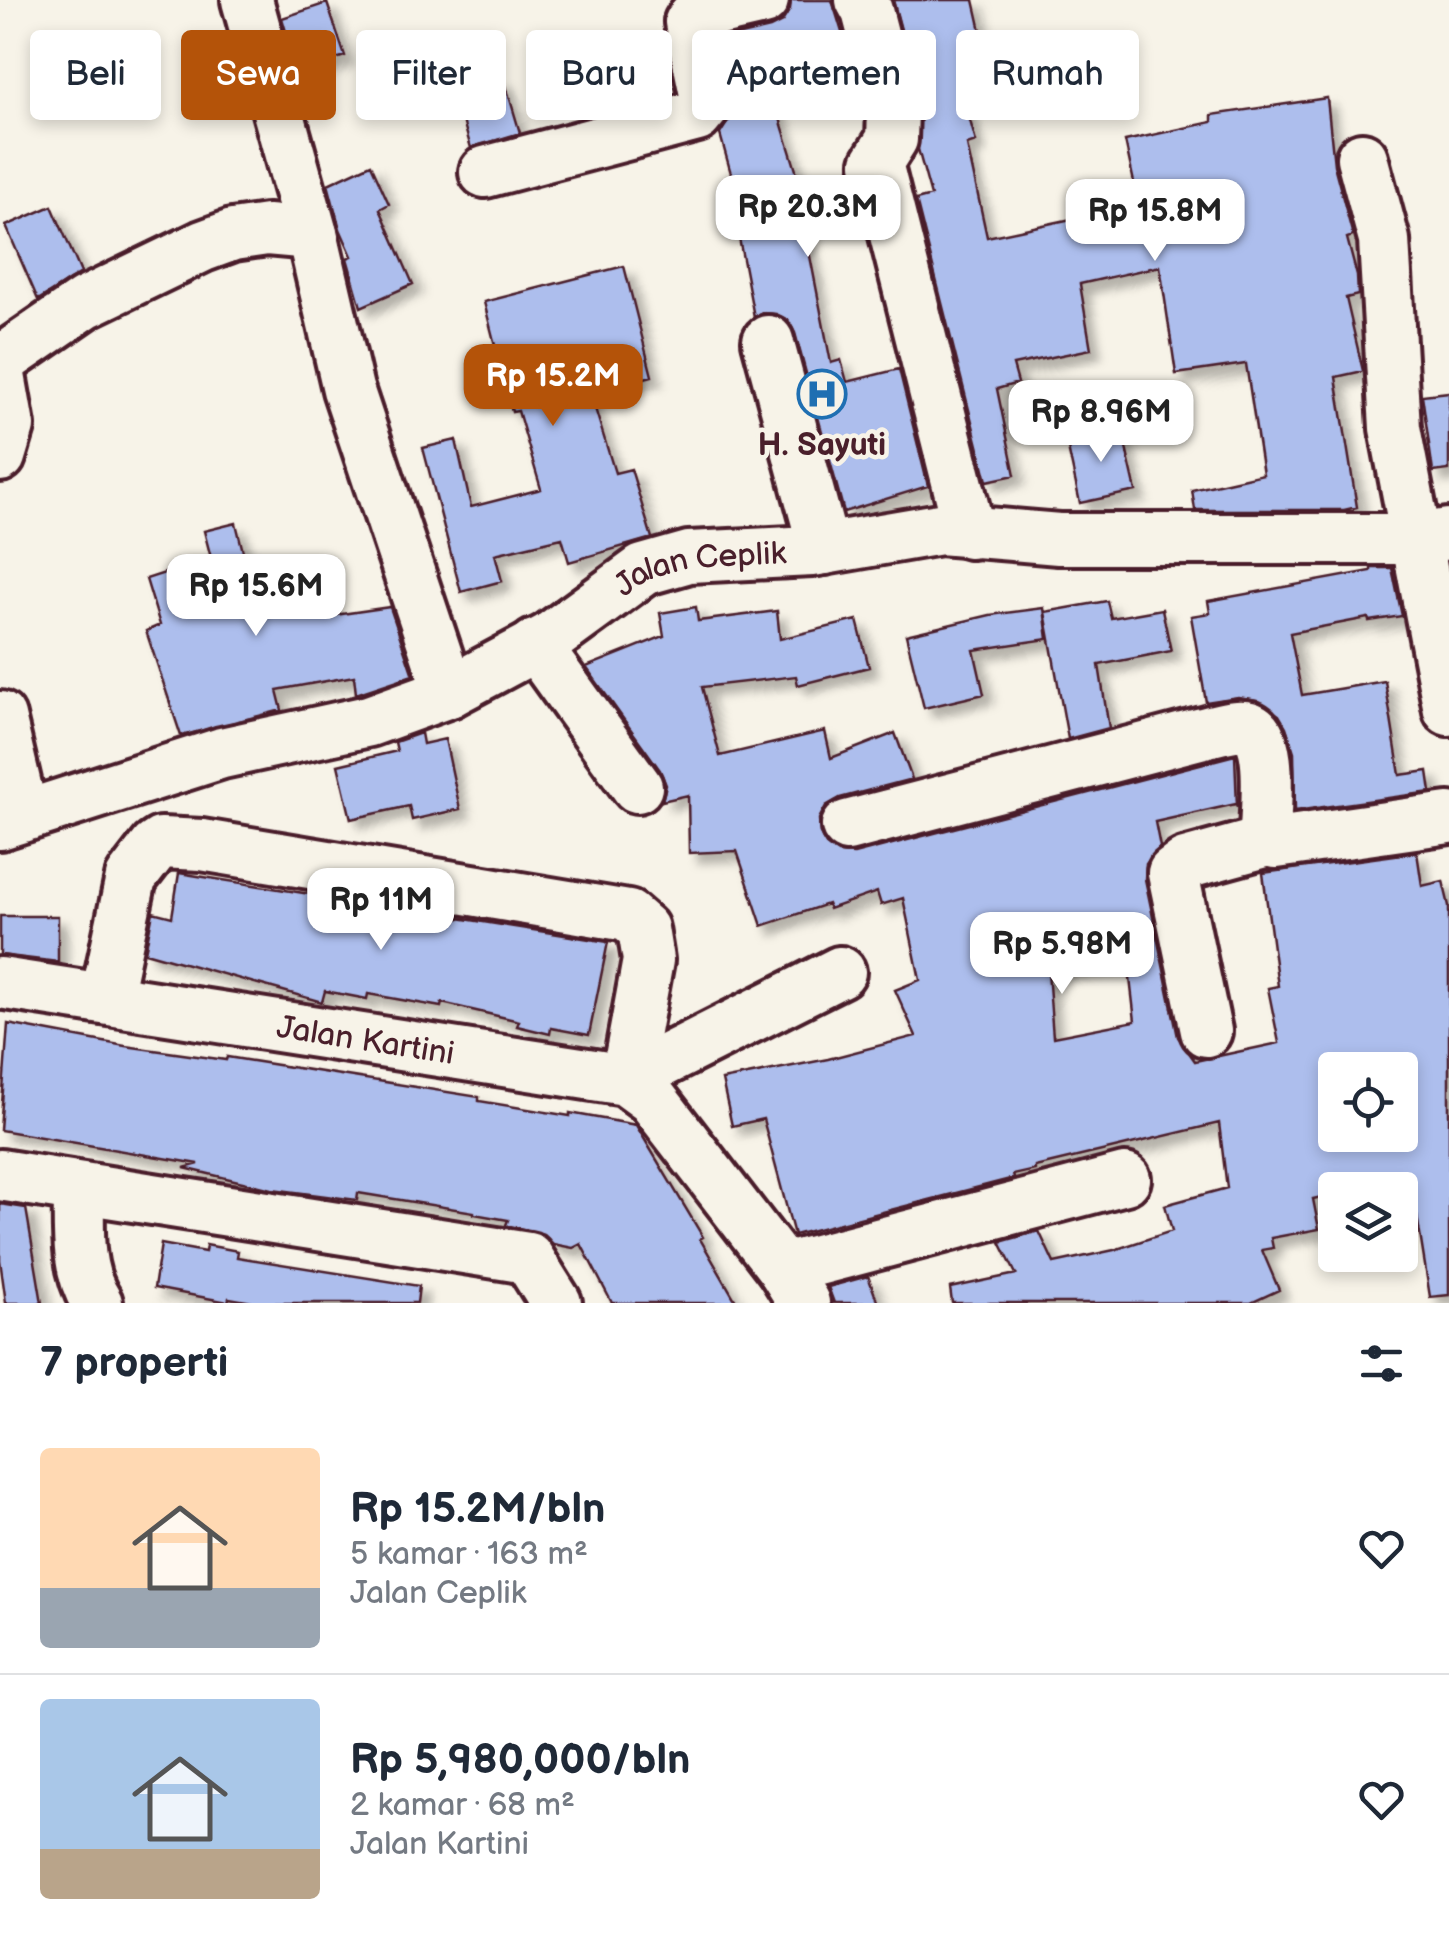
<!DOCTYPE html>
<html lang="id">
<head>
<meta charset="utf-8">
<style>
  body { margin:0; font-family:"Balsamiq Sans",sans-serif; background:#f6f6f7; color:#1f2937; height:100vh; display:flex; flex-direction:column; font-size:38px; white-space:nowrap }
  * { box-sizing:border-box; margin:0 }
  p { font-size:32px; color:#747a83 }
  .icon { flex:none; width:55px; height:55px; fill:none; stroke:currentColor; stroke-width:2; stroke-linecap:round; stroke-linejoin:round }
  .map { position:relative; height:1303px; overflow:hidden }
  .details { display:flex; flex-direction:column; background:#fff; flex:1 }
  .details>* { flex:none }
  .banner { position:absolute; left:30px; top:30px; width:1390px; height:90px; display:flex; gap:20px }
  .buttons { position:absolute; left:1318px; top:1052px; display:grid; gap:20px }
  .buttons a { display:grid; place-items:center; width:100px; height:100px; border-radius:10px; background:#fff; box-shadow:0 5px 15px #0003; font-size:50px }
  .price { position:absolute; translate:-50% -85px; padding:0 22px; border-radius:20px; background:#fff; color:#222; font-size:32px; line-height:65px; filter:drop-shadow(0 2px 5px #0008) }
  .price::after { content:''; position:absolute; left:50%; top:60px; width:30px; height:22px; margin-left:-15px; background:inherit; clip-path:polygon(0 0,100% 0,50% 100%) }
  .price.selected { background:#b45309; color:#fff }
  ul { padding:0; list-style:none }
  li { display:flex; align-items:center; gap:30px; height:250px; padding:0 40px }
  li+li { border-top:2px solid #e0e1e3 }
  li span { display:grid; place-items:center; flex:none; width:280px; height:200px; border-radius:10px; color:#555 }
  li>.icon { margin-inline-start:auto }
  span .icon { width:120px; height:120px; fill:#fffc; stroke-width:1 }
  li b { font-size:42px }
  h2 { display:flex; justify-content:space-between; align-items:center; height:120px; padding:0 40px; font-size:42px }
  .pill { padding:0 35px; border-radius:10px; background:#fff; box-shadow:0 5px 15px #0003; font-size:35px; line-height:90px }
  .pill.selected { background:#b45309; color:#fff }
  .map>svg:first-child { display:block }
</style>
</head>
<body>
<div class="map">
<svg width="1449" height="1303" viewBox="0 0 1449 1303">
  <defs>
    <filter id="shadow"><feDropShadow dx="9" dy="9" stdDeviation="5" flood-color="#0004"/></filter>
  </defs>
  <rect width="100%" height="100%" fill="#f7f3e8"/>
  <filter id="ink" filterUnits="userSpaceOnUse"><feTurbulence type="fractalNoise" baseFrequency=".01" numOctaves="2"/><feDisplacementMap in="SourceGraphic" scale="20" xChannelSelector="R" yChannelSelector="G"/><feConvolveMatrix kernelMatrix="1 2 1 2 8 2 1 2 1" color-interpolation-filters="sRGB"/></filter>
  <g filter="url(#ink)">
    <!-- building -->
    <path fill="#adbeed" stroke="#4a1f2b" stroke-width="2.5" fill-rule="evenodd" filter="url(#shadow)" d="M791 0H832L849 55 790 69 793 84 771 89 806 203 800 205 831 363 841 360 847 382 899 369 928 486 844 512 795 333 788 320 776 314 762 313 754 317 738 233 747 231 720 134 735 110 723 39 770 28 782 22 790 9Z
      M893 0H974L982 35 1010 29 1020 72 960 85 976 142 967 145 987 237 1076 218 1072 199 1135 187 1125 141 1212 122V115L1327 98 1334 165 1353 236 1347 238 1357 276 1358 295 1346 298 1363 371 1336 377 1357 507 1344 510H1195L1192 490 1263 474 1246 364 1176 374 1160 266 1080 284 1091 349 1013 365 1018 383 997 389 1015 475 987 481 916 200 931 196 918 149 921 104Z
      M327 3 345 56 298 72 282 18Z
      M504 79 520 133 471 148 455 94Z
      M371 164 389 204 380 209 413 284 361 307 347 258 352 256 340 229 328 184Z
      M52 206 81 273 38 300 6 226Z
      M624 266 652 376 590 392 615 473 631 469 652 538 569 562 562 538 495 554 502 581 461 592 423 448 456 440 471 507 541 489 518 411 512 412 484 302Z
      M1449 392V470L1433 472 1422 395Z
      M1121 426 1136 491 1080 503 1066 439Z
      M236 523 249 576 297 567 307 619 390 607 413 675 356 694 354 676 277 690 282 710 181 736 146 631 160 625 146 579 211 558 204 531Z
      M1371 568H1392L1402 616 1369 621 1368 618 1290 633 1302 695 1385 681 1400 775 1428 771 1431 792 1295 811 1294 752 1286 727 1279 715 1257 700 1238 697 1206 702 1191 616 1210 613 1208 601 1371 571Z
      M1107 601 1111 618 1162 609 1171 651 1099 665 1109 728 1068 739 1045 612Z
      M696 607 698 621 777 611 780 639 857 620 869 667 798 685 796 676 702 687 720 756 825 731 831 758 895 733 912 779 840 798 826 806 819 819 820 834 826 845 838 853 854 854 1235 755 1237 807 1236 804 1155 822 1160 847 1146 864 1145 879 1178 1037 1195 1061 1279 1043 1268 988 1278 986 1263 873 1417 852 1422 886 1443 881 1449 906V1295L1430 1297 1412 1184 1404 1185 1403 1178 1350 1190H1335V1194L1313 1199 1319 1229 1271 1238 1273 1248 1262 1250 1279 1290 1251 1303H952L950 1288 1016 1274 1000 1242 1039 1231 1054 1263 1114 1250 1172 1231 1165 1205 1227 1188 1219 1123 1035 1167V1170L1013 1175 1014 1178 794 1235 763 1119 732 1126 722 1080 828 1059 916 1036 895 990 920 980 903 898 881 905 877 892 829 909 827 904 762 926 737 851 689 853 688 795 662 801 666 785 660 770 586 667 664 636 660 613ZM1128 961 1135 1021 1053 1037 1048 971ZM1335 1070H1400V1135H1335Z
      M1044 608 1048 639 974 650 984 694 924 708 906 635 990 615Z
      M421 733 423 744 445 739 460 809 412 820 409 806 351 819 338 765 397 751 395 742Z
      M179 873 608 942 589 1035 551 1028 550 1034 517 1026 519 1021 442 1003 441 1007 368 994 367 999 325 991 322 1002 145 952 153 912 172 917Z
      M0 916H58V962L0 955Z
      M8 1024 125 1046 226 1060 227 1057 479 1097V1101L570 1116V1113L636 1125 703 1237 700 1239 737 1303H612L581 1244 573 1248 553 1244 543 1234 506 1225 508 1220 474 1214V1212L358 1193 357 1200 272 1189 184 1168 199 1164 0 1130Z
      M0 1204 26 1208 42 1303H6L0 1260Z
      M161 1244 205 1252 206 1245 238 1251 237 1257 419 1286 417 1303H258L229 1298 228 1302 154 1288Z
      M868 1276 878 1303H834L828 1287Z"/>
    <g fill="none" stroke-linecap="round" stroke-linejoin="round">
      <!-- street casing -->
      <g stroke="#4a1f2b" stroke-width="58">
        <g id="street">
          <path d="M247 0 312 234 348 389 449 692"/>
          <path d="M861 0 867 11 893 111 892 139 877 163 970 533"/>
          <path d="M1362 158 1384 240 1395 428 1449 710"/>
          <path d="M485 172 697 116 707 104 690 22 694 16 763 0"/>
          <path d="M768 341 824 549"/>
          <path d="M0 370 5 358 85 303 203 246 233 235 267 230 312 234"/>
          <path d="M0 375 9 426 0 456"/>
          <path d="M535 645 637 787"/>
          <path d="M0 717 23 816"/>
          <path id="s1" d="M0 824 222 753 369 721 449 692 550 638 643 570 689 557 812 551 940 529 1059 539H1417L1449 534"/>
          <path d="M847 826 1199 734C1213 731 1232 724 1245 726 1276 730 1265 810 1265 834L1269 841 1276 843 1449 818"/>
          <path id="s2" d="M0 983 626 1080 652 1099 783 1269 804 1303"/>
          <path d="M106 997 131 878 155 847 161 843 202 845 628 916 643 929 648 960 626 1080"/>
          <path d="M1206 1031 1173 873 1185 864 1269 841"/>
          <path d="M626 1080 840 972"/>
          <path d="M0 1175 528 1258 556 1303"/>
          <path d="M79 1188C79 1227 75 1269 97 1303"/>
          <path d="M783 1269 1125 1179"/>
        </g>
      </g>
      <!-- street -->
      <use href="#street" stroke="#f7f3e8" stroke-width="50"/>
    </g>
  </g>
  <!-- icons -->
  <defs>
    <g id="hospital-ring" transform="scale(2.5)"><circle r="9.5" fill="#f7f3e8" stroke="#1f6fb2" stroke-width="1.5"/><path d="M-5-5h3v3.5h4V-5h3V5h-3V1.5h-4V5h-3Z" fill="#1f6fb2"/></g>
  </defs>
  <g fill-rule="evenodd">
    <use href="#hospital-ring" x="822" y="394"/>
  </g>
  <g text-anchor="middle" stroke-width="9" stroke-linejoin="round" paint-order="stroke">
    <!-- poi labels -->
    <g font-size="32" font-weight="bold" fill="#4a1f2b" stroke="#f7f3e8">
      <text x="822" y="455">H. Sayuti</text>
    </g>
    <!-- street labels -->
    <g font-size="32" fill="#4a1f2b" stroke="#f7f3e8">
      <text dy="11" stroke="none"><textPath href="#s1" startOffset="755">Jalan Ceplik</textPath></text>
      <text dy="11" stroke="none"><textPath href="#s2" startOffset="370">Jalan Kartini</textPath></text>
    </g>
  </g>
</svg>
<div class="buttons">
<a><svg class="icon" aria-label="locate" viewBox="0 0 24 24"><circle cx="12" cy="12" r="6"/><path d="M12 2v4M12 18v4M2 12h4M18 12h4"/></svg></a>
<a><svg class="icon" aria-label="layers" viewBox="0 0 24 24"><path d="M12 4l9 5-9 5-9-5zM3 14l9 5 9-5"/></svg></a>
</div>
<b class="price" style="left:808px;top:260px">Rp 20.3M</b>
<b class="price" style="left:1155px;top:264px">Rp 15.8M</b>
<b class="price selected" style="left:553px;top:429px">Rp 15.2M</b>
<b class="price" style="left:1101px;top:465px">Rp 8.96M</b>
<b class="price" style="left:256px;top:639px">Rp 15.6M</b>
<b class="price" style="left:381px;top:953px">Rp 11M</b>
<b class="price" style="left:1062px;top:997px">Rp 5.98M</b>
<div class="banner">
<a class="pill">Beli</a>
<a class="pill selected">Sewa</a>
<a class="pill">Filter</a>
<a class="pill">Baru</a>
<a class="pill">Apartemen</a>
<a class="pill">Rumah</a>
</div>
</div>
<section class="details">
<h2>7 properti<svg class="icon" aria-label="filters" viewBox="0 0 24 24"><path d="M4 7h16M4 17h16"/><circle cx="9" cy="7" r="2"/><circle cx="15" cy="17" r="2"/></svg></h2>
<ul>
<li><span style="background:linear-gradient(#ffd9b3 70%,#9aa5b1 0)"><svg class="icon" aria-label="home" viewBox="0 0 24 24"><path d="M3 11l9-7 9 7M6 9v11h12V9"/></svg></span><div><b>Rp 15.2M/bln</b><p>5 kamar · 163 m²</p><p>Jalan Ceplik</p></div><svg class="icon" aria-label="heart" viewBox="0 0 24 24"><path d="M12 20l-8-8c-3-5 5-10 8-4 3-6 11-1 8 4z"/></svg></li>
<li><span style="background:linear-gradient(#a9c7e8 75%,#b9a48a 0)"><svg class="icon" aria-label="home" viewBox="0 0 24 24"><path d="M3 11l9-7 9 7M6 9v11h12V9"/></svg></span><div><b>Rp 5,980,000/bln</b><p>2 kamar · 68 m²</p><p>Jalan Kartini</p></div><svg class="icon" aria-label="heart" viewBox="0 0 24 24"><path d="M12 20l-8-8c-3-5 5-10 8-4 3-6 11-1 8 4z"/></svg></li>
</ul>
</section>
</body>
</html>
